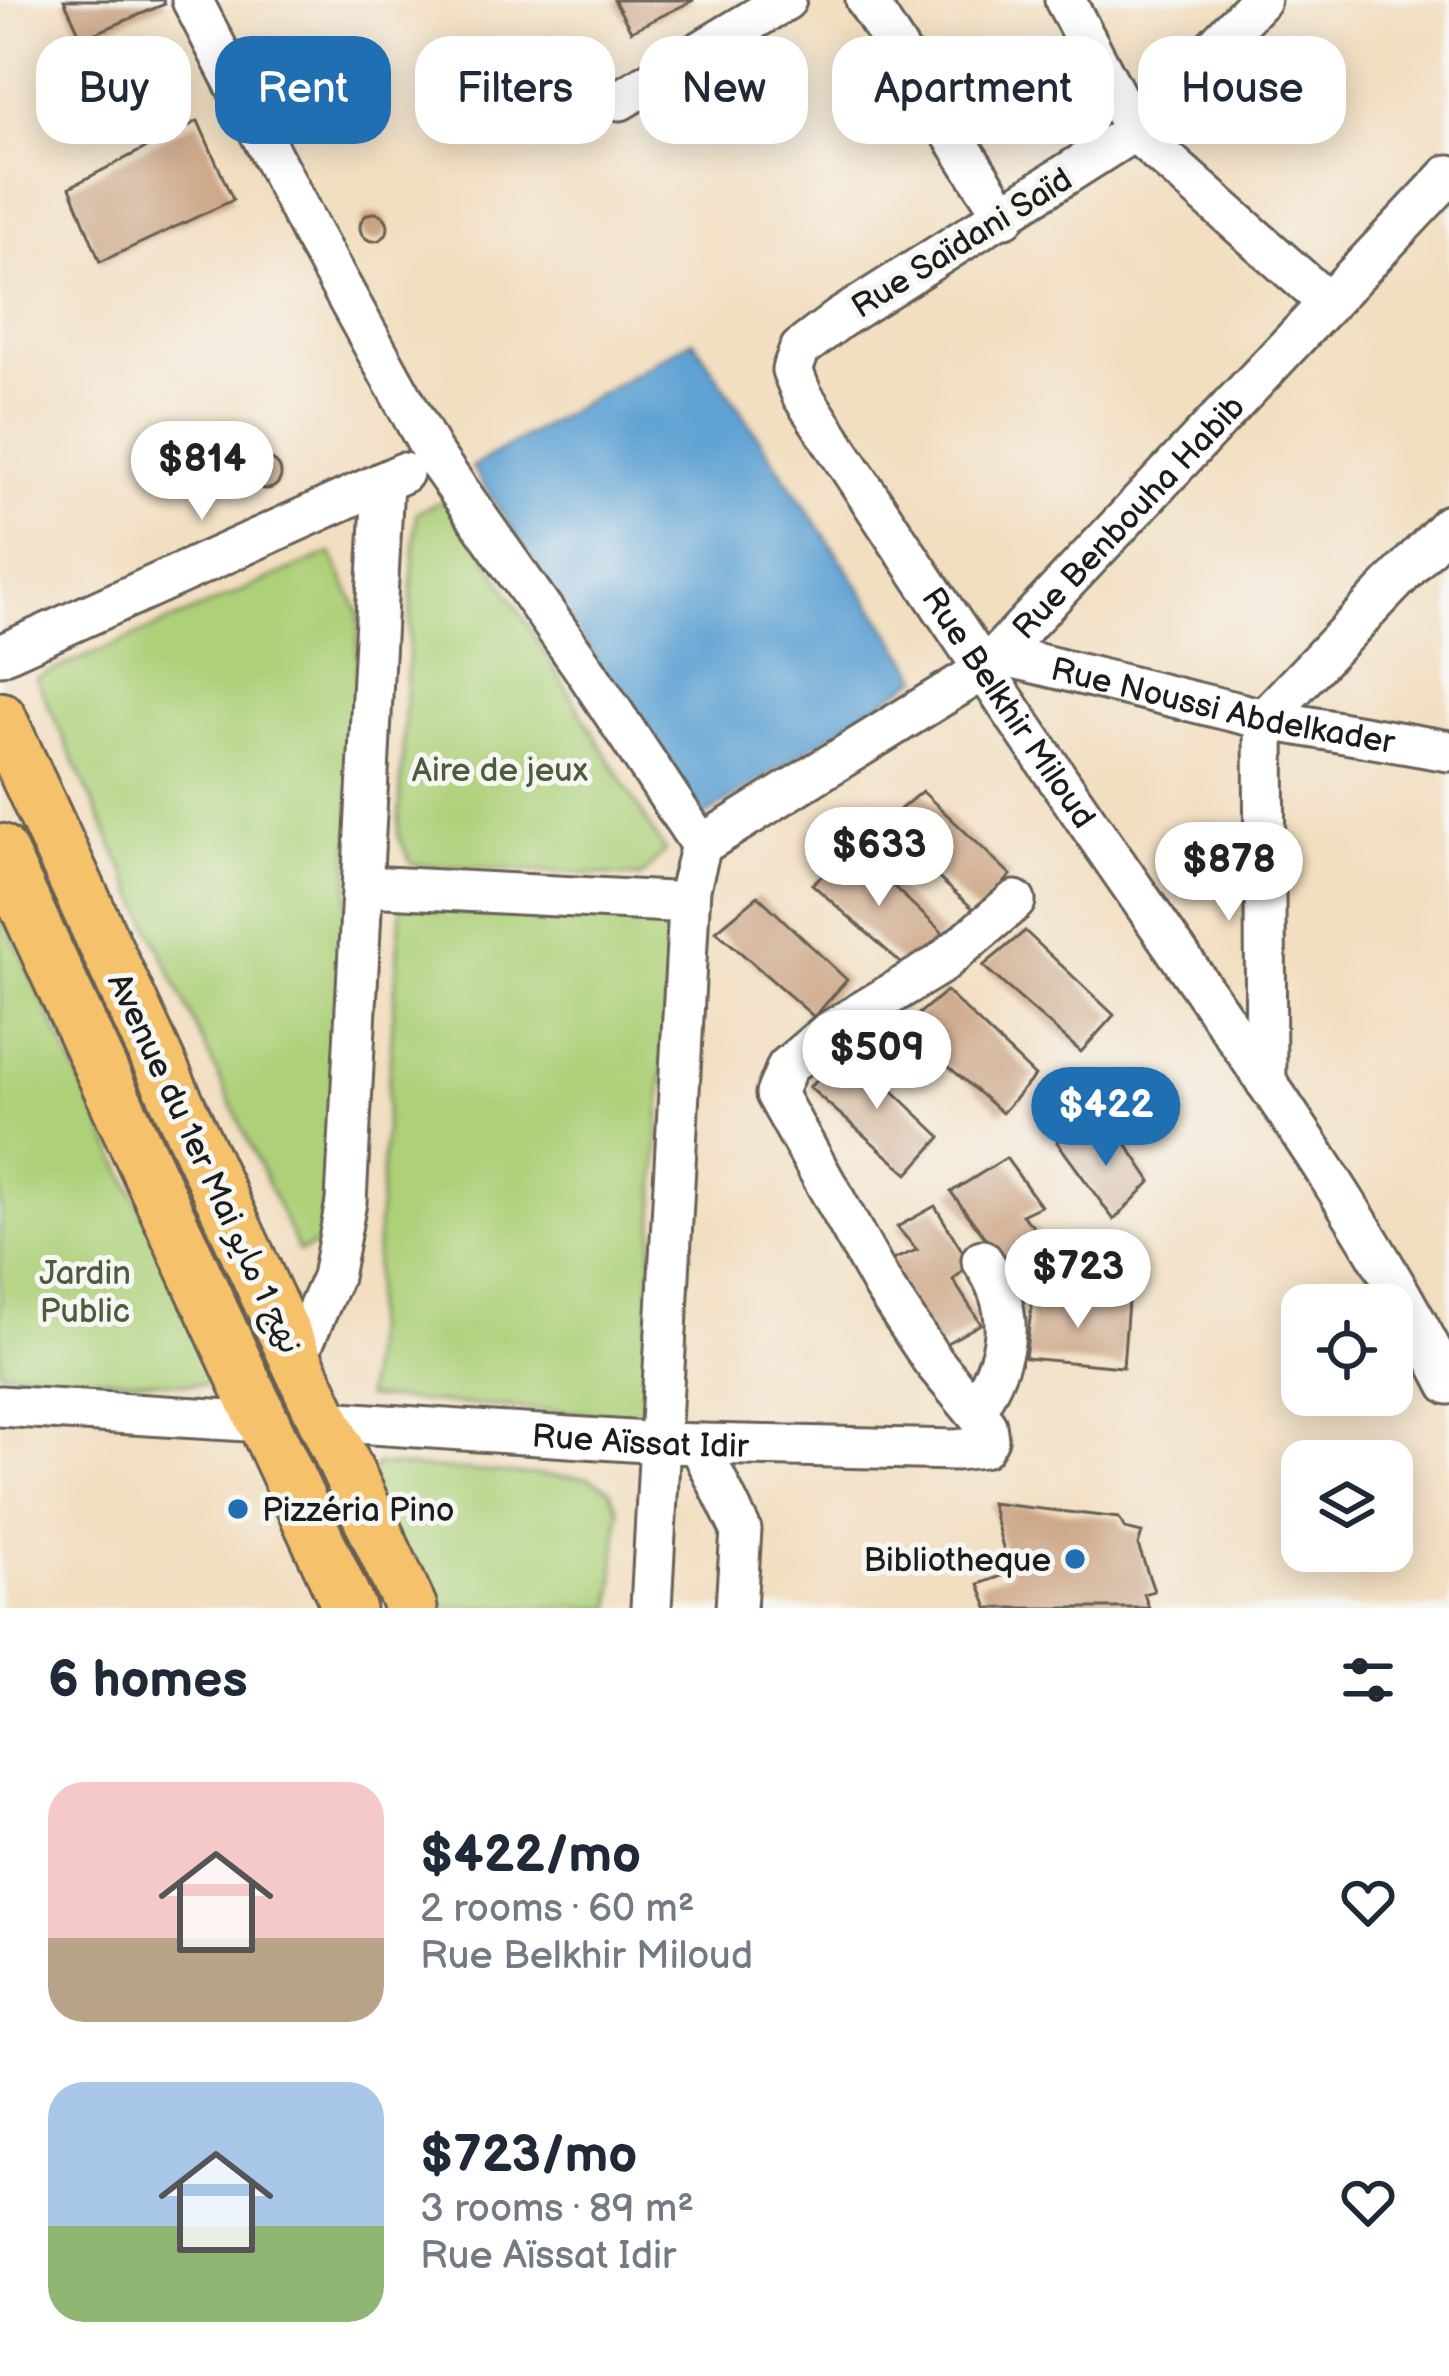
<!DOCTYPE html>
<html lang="en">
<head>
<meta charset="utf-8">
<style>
  body { margin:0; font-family:"Balsamiq Sans","Playpen Sans Arabic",sans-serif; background:#f2f2f3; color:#1f2937; height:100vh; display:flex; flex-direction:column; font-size:45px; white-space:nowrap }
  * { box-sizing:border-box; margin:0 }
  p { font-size:39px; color:#747a83 }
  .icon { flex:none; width:66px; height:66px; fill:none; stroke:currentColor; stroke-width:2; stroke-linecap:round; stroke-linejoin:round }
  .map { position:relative; height:1608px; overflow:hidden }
  .panel { display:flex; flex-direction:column; background:#fff; flex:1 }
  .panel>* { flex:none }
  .guide { position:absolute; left:36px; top:36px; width:1377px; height:108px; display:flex; gap:24px }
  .buttons { position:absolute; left:1281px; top:1284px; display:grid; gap:24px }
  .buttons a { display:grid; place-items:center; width:132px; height:132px; border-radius:24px; background:#fff; box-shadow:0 6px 30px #0003; font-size:60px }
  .price { position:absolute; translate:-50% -102px; padding:0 27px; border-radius:42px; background:#fff; color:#222; font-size:39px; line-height:78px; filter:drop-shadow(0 3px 6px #0008) }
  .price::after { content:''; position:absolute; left:50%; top:72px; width:36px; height:27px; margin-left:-18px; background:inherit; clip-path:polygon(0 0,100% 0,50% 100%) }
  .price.selected { background:#1f6fb2; color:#fff }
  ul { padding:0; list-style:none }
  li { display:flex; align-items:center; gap:36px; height:300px; padding:0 48px }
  li span { display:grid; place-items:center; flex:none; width:336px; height:240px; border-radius:36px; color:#555 }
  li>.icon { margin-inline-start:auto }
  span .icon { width:144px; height:144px; fill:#fffc; stroke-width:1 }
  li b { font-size:51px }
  h2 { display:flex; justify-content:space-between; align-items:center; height:144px; padding:0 48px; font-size:51px }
  .tag { padding:0 42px; border-radius:36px; background:#fff; box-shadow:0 6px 30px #0003; font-size:42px; line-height:108px }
  .tag.selected { background:#1f6fb2; color:#fff }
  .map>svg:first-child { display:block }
</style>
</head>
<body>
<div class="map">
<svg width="1449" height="1608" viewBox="0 0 1449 1608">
  <rect width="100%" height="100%" fill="#f6f6f2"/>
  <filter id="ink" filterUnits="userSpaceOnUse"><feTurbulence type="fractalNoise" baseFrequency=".00833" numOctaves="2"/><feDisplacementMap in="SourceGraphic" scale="24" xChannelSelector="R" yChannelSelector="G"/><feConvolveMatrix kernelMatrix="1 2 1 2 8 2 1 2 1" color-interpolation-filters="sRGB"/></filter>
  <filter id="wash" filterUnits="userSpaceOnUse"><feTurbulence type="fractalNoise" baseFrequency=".004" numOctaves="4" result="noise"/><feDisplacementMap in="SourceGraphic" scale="48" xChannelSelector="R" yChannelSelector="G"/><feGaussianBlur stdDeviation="2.7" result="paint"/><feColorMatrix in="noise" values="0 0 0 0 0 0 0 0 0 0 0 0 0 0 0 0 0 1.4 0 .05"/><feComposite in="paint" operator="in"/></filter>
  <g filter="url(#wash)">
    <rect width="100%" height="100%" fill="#f2dec0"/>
    <!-- green -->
    <path fill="#add079" stroke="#64764a" stroke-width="3" d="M450 497 665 851 641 877 412 864 398 836 416 513Z
      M331 553 359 612 349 882 322 1241 299 1252 36 678Z
      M401 905 671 921 643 1418 366 1397Z
      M0 911 225 1386 0 1371Z
      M376 1465 589 1478 609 1489 619 1510 612 1608H420L366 1487Z"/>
    <!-- water -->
    <path fill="#5fa2d3" stroke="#3e5f78" stroke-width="3" d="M693 340 920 677 699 820 472 467Z"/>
    <g id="blocks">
      <!-- building -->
      <path fill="#caa281" d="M64 0H163L165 4 82 39Z
        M614 0H694L631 31Z
        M198 121 233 200 100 262 70 187Z
        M360 227a14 14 0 1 1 28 0a14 14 0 1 1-28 0Z
        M251 474a15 15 0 1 1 30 0a15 15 0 1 1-30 0Z
        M922 791 1011 875 978 913 880 826Z
        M854 849 943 933 910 971 812 884Z
        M758 896 847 980 814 1017 716 931Z
        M1025 931 1114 1015 1081 1052 983 966Z
        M946 991 1035 1076 1002 1113 903 1027Z
        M852 1052 941 1137 908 1174 809 1087Z
        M1082 1123 1107 1149 1123 1139 1151 1181 1114 1220 1057 1142Z
        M1006 1158 1041 1206 1022 1215 1070 1264 1020 1285 951 1192Z
        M935 1206 970 1264 953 1280 981 1324 936 1349 887 1262 917 1250 897 1227Z
        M1033 1296 1128 1301 1123 1367 1025 1358Z
        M991 1503 1119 1518 1125 1529 1142 1533 1138 1545 1154 1591 1144 1594 1149 1608H988L979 1584 1010 1573Z"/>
    </g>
  </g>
  <g filter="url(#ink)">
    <use href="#blocks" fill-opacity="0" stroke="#676055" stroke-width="3"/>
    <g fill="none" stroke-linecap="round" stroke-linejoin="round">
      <!-- minor casing -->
      <g stroke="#676055" stroke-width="45">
        <g id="minor">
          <path d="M192 0 311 232 435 457 581 664 701 845 690 888 651 1608"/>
          <path d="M866 0 1005 217"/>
          <path d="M1065 0 1134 131 1326 301"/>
          <path id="s1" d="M1260 0 1134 131 839 319 800 349 792 370 802 395C913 565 1026 734 1142 901 1250 1058 1363 1214 1449 1384"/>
          <path d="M620 100 786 0"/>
          <path id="s2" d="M998 654 1264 719 1449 751"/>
          <path d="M0 655 403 473"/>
          <path id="s3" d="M701 845 982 671 1449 175"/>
          <path d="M366 886 689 903"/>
          <path d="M1266 1082 1264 719 1449 525"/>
          <path d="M297 1357 332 1277 346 1202 383 482"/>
          <path d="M0 1406 263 1422"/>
          <path d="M975 1411C1008 1358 1019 1314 982 1260"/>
          <path id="s4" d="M326 1421 661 1443 956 1450 983 1447 988 1439 986 1425 932 1360 883 1286 776 1094 787 1067 827 1033 939 965 1015 901"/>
          <path d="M699 1444 741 1530 736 1608"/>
        </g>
      </g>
      <!-- major casing -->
      <g stroke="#676055" stroke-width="57">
        <path id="major" d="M0 718 411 1608
          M0 850 349 1608"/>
      </g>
      <!-- minor -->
      <use href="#minor" stroke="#fff" stroke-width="39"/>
      <!-- major -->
      <use href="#major" stroke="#f5c16b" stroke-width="51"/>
    </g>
  </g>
  <!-- markers -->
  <g fill="#1f6fb2" stroke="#f6f6f2" stroke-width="4.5">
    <circle cx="238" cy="1509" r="12"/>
    <circle cx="1075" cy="1559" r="12"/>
  </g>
  <g text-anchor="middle" stroke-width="10" stroke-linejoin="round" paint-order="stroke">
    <!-- street labels -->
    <g font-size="33" fill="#1c1c1c" stroke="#f6f6f2">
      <text transform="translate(961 242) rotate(-32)" y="12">Rue Saïdani Saïd</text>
      <text dy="12" stroke="none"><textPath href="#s3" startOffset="543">Rue Benbouha Habib</textPath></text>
      <text dy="12" stroke="none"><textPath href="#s2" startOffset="231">Rue Noussi Abdelkader</textPath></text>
      <text dy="12" stroke="none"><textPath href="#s1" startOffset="1005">Rue Belkhir Miloud</textPath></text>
      <text transform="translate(206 1163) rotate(65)" y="12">Avenue du 1er Mai نهج 1 مايو</text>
      <text dy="12" stroke="none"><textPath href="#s4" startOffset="315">Rue Aïssat Idir</textPath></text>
    </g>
    <!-- park labels -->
    <g font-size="33" fill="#4f5b3d" stroke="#f6f6f2">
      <text x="500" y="781">Aire de jeux</text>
      <text x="85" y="1284">Jardin<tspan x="85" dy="38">Public</tspan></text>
    </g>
    <!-- poi labels -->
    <g font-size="33" fill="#1c1c1c" stroke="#f6f6f2" text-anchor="start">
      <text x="262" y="1521">Pizzéria Pino</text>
      <text x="1051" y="1571" text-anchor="end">Bibliotheque</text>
    </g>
  </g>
</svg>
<div class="buttons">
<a><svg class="icon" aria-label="locate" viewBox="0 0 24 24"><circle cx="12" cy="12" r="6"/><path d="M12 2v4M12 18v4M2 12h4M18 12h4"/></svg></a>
<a><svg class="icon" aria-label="layers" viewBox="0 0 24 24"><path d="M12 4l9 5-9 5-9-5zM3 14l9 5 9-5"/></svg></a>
</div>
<b class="price" style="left:202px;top:523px">$814</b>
<b class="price" style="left:879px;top:909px">$633</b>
<b class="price" style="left:1229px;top:924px">$878</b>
<b class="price" style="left:877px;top:1112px">$509</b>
<b class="price selected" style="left:1106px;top:1169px">$422</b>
<b class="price" style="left:1078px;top:1331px">$723</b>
<div class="guide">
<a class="tag">Buy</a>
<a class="tag selected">Rent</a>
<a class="tag">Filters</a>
<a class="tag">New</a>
<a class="tag">Apartment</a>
<a class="tag">House</a>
</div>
</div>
<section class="panel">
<h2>6 homes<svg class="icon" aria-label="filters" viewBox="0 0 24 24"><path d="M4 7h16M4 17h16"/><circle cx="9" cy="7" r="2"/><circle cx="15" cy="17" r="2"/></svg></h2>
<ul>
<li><span style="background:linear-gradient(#f6c9c9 65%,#b9a48a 0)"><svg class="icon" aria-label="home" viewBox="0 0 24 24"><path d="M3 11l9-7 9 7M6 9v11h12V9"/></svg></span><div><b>$422/mo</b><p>2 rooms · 60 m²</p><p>Rue Belkhir Miloud</p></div><svg class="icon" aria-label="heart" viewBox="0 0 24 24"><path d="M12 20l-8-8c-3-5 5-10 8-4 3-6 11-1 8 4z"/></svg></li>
<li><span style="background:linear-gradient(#a9c7e8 60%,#8fb573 0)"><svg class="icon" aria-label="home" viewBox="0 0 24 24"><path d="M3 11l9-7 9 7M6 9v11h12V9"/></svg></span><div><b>$723/mo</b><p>3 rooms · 89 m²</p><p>Rue Aïssat Idir</p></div><svg class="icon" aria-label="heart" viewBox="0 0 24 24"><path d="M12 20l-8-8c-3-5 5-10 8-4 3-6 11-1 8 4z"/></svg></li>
</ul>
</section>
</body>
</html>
